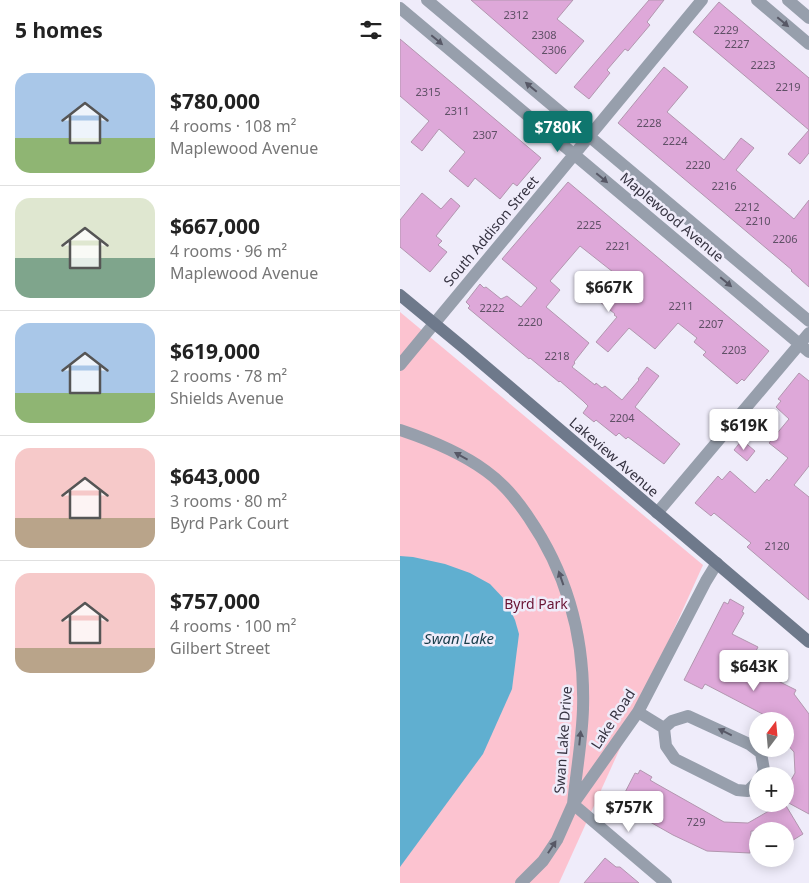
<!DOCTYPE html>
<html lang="en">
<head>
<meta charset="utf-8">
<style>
  body { margin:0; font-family:"Noto Sans",sans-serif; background:#f6f6f6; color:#222; height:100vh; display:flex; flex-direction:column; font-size:19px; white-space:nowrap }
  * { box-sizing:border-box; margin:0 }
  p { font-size:16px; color:#767676 }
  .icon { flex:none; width:28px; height:28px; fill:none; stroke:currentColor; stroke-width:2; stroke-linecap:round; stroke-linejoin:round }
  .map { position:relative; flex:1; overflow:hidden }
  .side { display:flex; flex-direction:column; background:#fff; width:400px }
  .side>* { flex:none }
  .needle { width:32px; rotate:16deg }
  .controls { position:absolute; left:349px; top:712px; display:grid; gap:10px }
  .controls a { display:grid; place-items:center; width:45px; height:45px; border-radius:50%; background:#fff; box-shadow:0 2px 12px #0003; font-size:25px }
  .price { position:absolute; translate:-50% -42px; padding:0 11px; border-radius:5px; background:#fff; color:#222; font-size:16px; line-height:32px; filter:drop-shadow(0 1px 2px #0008) }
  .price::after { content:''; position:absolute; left:50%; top:30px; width:15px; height:11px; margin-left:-8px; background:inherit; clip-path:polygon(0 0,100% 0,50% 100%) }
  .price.selected { background:#0f766e; color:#fff }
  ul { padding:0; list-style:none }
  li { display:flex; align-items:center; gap:15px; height:125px; padding:0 15px }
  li+li { border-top:1px solid #e0e0e0 }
  li span { display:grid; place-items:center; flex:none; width:140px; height:100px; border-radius:15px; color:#555 }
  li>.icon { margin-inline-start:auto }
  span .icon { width:60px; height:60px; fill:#fffc; stroke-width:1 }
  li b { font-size:21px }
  h2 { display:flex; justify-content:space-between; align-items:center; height:60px; padding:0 15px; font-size:21px }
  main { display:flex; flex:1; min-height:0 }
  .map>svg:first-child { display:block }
</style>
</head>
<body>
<main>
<section class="side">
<h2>5 homes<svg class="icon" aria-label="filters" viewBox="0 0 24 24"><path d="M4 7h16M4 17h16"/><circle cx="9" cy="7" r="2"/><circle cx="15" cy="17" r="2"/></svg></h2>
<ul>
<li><span style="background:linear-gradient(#a9c7e8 65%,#8fb573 0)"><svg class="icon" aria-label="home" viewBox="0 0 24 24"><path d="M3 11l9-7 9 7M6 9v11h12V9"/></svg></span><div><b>$780,000</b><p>4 rooms · 108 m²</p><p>Maplewood Avenue</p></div></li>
<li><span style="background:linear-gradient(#dfe7d0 60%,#7fa58c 0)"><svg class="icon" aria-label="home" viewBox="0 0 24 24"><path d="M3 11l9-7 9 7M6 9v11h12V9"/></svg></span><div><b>$667,000</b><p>4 rooms · 96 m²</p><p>Maplewood Avenue</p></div></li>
<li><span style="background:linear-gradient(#a9c7e8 70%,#8fb573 0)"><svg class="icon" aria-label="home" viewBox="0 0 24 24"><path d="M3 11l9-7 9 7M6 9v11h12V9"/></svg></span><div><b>$619,000</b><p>2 rooms · 78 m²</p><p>Shields Avenue</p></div></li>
<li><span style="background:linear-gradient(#f6c9c9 70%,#b9a48a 0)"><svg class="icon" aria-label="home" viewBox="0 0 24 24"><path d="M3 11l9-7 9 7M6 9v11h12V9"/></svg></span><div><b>$643,000</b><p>3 rooms · 80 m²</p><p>Byrd Park Court</p></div></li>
<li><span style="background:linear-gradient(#f6c9c9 75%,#b9a48a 0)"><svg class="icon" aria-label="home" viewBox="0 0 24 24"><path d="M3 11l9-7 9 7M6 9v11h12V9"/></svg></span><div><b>$757,000</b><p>4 rooms · 100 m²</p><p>Gilbert Street</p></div></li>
</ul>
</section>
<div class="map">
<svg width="409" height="883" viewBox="0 0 409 883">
  <rect width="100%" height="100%" fill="#efecfa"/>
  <!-- green -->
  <path fill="#fcc3d0" d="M0 312 303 565 159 883H0Z"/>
  <!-- water -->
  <path fill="#60afd0" d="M0 556 13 557 45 564 70 573 90 584 106 601 115 620 119 634 112 689 83 754 0 867Z"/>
  <!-- building -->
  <path fill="#dea8d9" stroke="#b296af" d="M71 0H173L157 19 184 41 156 74Z
    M249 0H264L247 22 250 25 228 51 225 49 207 70 210 73 189 99 174 87Z
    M319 2 409 78V153L400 164 388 154 409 130 293 32Z
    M0 39 141 158 117 186 113 183 100 199 75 178 68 187 49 171 65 152 39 129 22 151 11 142 29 121 0 96Z
    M264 67 288 87 267 112 324 160 341 138 354 148 336 170 394 219 409 200V287L391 271 392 270 218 123Z
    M168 182 369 351 344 381 342 379 337 384 303 355 306 352 294 342 297 338 278 323 255 349 229 328 208 352 196 342 217 317 214 315 215 314 194 297 213 272 180 246 150 281 160 290 146 307 189 343 174 362 175 363 172 367 195 385 196 383 202 388 205 386 222 400 239 380 238 379 247 367 259 376 235 407 280 444 264 464 228 437 226 439 219 433 216 436 196 420 194 422 183 413 188 406 183 401 160 381 159 382 130 358 129 359 68 308 70 306 66 302 80 284 84 288 86 287 101 299 107 296 121 307 137 288 102 259Z
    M22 193 41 209 51 198 60 206 36 236 42 241 38 245 47 252 30 272 0 247V220Z
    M399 373 409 381V466L394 485 409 497V600L347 547 351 543 314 513 311 516 295 503 318 476 322 480 330 471 355 493 367 479 369 481 388 458 369 443 389 419 376 407 381 401 378 399Z
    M342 440 355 451 347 461 334 450Z
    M330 599 344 607 342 612 344 613 332 634 358 647 348 666 396 690 394 694 409 714V814L385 801V791L395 773 394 752 385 742V721H376L305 684 302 689 284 680 324 602 328 604Z
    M240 770 252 777 250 780 255 783 324 822 348 823 381 804H385L403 834 385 845V831H351L350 853 307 851 273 835 236 814 235 815 220 808 221 805 219 804 235 773 238 774Z
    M205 858 216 867H220L239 883H184Z"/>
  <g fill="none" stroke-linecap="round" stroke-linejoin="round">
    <!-- street -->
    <path stroke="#979fac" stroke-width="12" d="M27 0 409 321
      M357 0 409 44
      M388 0 409 18
      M0 8 409 352
      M0 365 302 0
      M0 430C30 440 60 452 86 471 103 483 117 500 129 518 168 575 185 641 183 709 182 741 176 773 173 804
      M257 513 409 333
      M238 712 264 728
      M264 728 272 721 288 716 349 744 361 753 364 770 361 776
      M264 728 266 746 275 759 337 790 348 791 358 781
      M173 804 266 883
      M121 883 143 861 157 840 173 804 238 712 306 581 317 563"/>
    <!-- secondary -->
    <path stroke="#6e798b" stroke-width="12" d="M0 295 64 348 409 642"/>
  </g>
  <!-- one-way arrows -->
  <defs><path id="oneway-solid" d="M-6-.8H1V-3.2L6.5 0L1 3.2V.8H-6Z" transform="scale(1.25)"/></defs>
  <g fill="#575866">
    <use href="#oneway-solid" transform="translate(383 22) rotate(40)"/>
    <use href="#oneway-solid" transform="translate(37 40) rotate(40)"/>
    <use href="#oneway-solid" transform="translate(131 87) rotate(-140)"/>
    <use href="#oneway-solid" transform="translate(202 178) rotate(40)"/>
    <use href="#oneway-solid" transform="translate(326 282) rotate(40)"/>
    <use href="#oneway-solid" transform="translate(61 456) rotate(-151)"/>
    <use href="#oneway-solid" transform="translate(161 578) rotate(-109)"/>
    <use href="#oneway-solid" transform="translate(325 732) rotate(-154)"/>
    <use href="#oneway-solid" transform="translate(180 738) rotate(-84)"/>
    <use href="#oneway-solid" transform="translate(152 847) rotate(-57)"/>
  </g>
  <g text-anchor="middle" stroke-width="5" stroke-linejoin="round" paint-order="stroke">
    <!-- number labels -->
    <g font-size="11" fill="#5f5066">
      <text x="116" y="19">2312</text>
      <text x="326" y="34">2229</text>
      <text x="144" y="39">2308</text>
      <text x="337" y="48">2227</text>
      <text x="154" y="54">2306</text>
      <text x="363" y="69">2223</text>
      <text x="388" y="91">2219</text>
      <text x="28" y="96">2315</text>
      <text x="57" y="115">2311</text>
      <text x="249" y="127">2228</text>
      <text x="85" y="139">2307</text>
      <text x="275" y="145">2224</text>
      <text x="298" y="169">2220</text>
      <text x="324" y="190">2216</text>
      <text x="347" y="211">2212</text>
      <text x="358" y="225">2210</text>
      <text x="189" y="229">2225</text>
      <text x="385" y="243">2206</text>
      <text x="218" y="250">2221</text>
      <text x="281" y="310">2211</text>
      <text x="92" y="312">2222</text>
      <text x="130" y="326">2220</text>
      <text x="311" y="328">2207</text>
      <text x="334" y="354">2203</text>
      <text x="157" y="360">2218</text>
      <text x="222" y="422">2204</text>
      <text x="377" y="550">2120</text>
      <text x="296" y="826">729</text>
    </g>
    <!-- street labels -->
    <g font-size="14" fill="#353240" stroke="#efecfa">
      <text transform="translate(272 217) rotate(40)" y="5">Maplewood Avenue</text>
      <text transform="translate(91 231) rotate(-50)" y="5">South Addison Street</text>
      <text transform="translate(214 457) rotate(41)" y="5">Lakeview Avenue</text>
      <text transform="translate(213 719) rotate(-57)" y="5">Lake Road</text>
      <text transform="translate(163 740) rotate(-86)" y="5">Swan Lake Drive</text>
    </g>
    <!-- park labels -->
    <g font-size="14" fill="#691333" stroke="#efecfa">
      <text x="136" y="609">Byrd Park</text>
    </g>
    <!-- water labels -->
    <g font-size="15" font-style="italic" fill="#173c4a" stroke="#efecfa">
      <text x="59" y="644">Swan Lake</text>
    </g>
  </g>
</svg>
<div class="controls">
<a><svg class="needle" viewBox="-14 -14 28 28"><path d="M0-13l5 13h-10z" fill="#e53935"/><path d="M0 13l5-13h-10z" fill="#767676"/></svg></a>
<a>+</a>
<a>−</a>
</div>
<b class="price selected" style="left:158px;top:153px">$780K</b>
<b class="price" style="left:209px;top:313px">$667K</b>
<b class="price" style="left:344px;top:451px">$619K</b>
<b class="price" style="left:354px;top:692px">$643K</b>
<b class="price" style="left:229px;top:833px">$757K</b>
</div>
</main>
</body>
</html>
